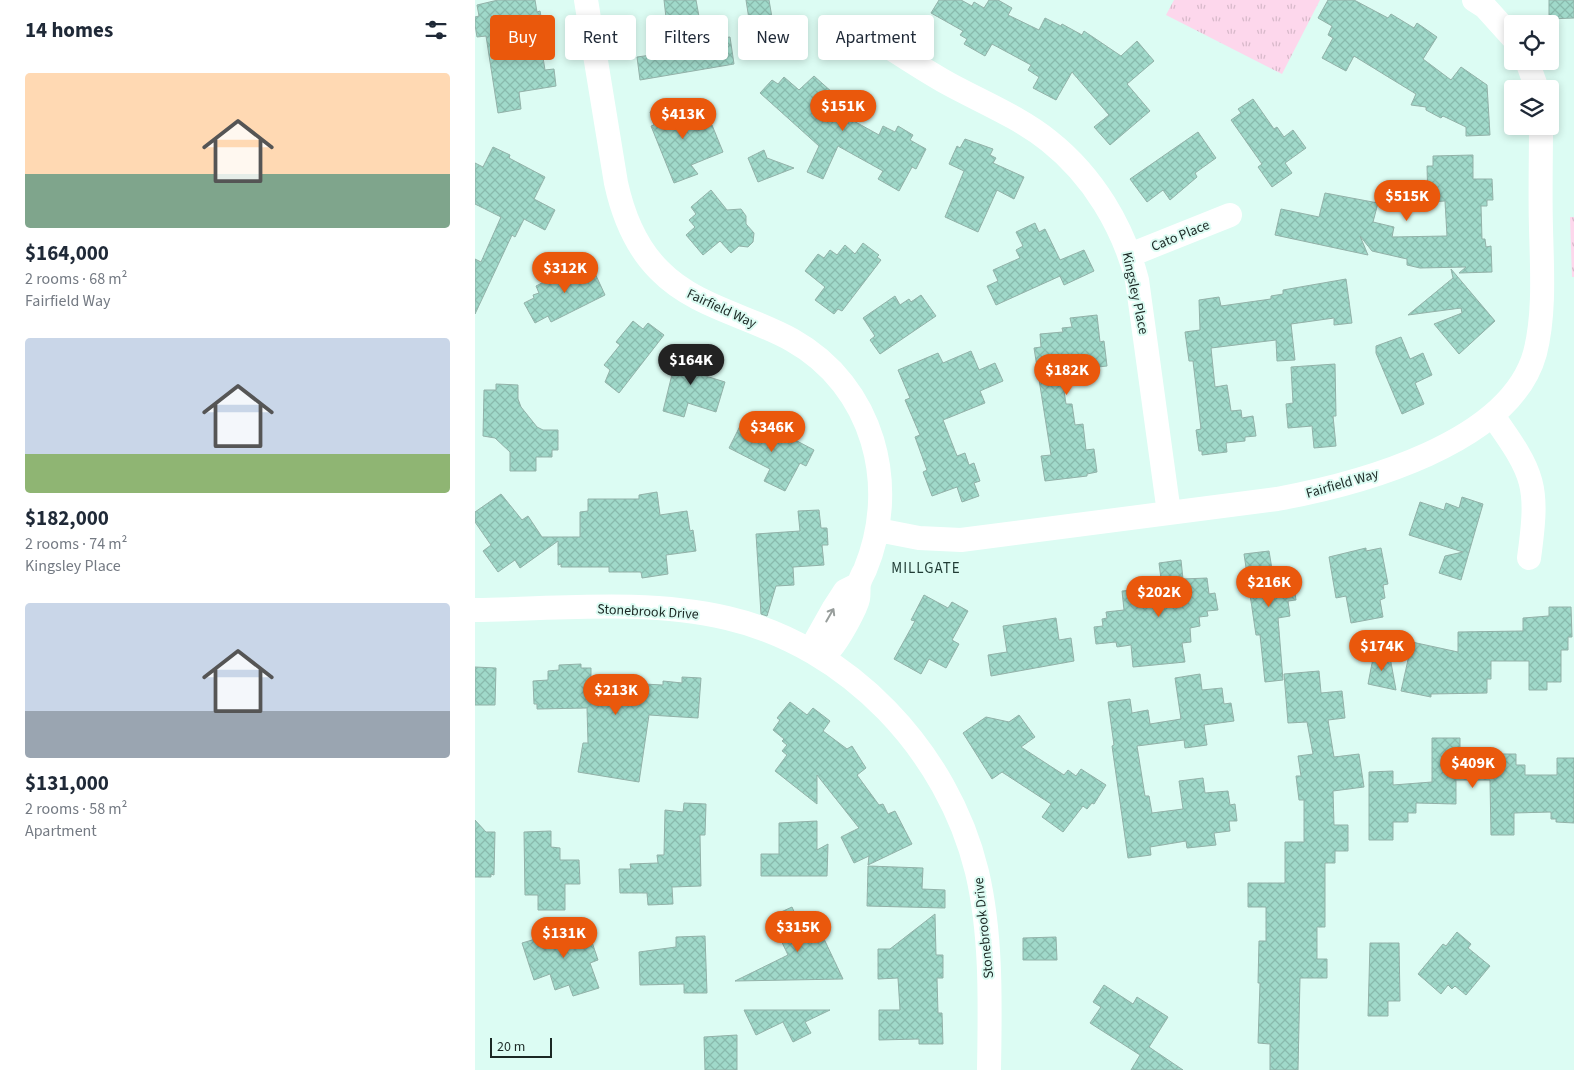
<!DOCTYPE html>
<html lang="en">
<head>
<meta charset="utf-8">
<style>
  body { margin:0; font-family:"Source Sans 3",sans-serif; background:#f6f6f7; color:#1f2937; height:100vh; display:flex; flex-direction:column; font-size:19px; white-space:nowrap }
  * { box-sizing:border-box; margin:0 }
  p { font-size:16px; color:#747a83 }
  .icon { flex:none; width:28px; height:28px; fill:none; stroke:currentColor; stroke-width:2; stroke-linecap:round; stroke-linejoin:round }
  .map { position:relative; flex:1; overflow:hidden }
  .side { display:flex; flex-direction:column; background:#fff; width:475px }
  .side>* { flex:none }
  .hud { position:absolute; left:15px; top:15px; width:475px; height:45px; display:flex; gap:10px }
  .buttons { position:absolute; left:1029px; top:15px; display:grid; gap:10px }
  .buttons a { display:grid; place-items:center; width:55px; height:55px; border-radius:5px; background:#fff; box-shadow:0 2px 8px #0003; font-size:25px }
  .scale { position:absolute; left:15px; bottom:12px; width:62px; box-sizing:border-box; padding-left:5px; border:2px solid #1b2824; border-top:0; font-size:14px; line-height:18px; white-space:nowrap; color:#1b2824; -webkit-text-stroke:4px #dcfcf3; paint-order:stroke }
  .price { position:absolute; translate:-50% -42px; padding:0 11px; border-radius:18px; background:#ea580c; color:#fff; font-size:16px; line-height:32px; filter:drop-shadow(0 1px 2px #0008) }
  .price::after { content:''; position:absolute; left:50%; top:30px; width:15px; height:11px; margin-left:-8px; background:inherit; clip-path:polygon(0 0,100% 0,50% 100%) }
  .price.active { background:#222; color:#fff }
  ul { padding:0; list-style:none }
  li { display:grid; align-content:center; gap:10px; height:265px; padding:0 25px }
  li span { display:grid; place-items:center; height:155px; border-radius:5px; color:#555 }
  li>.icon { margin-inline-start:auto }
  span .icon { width:90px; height:90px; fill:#fffc; stroke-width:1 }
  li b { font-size:21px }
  h2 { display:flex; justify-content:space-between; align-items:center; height:60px; padding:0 25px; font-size:21px }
  .tag { padding:0 18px; border-radius:5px; background:#fff; box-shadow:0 2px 8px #0003; font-size:18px; line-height:45px }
  .tag.active { background:#ea580c; color:#fff }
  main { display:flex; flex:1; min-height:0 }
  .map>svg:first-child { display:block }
</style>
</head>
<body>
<main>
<section class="side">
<h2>14 homes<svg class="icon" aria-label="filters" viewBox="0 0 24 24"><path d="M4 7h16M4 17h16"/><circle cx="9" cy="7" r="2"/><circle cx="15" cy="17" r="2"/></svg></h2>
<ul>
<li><span style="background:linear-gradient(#ffd9b3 65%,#7fa58c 0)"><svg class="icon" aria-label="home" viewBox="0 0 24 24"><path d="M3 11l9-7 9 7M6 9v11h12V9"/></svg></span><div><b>$164,000</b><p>2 rooms · 68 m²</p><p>Fairfield Way</p></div></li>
<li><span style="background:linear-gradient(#c9d6e8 75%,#8fb573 0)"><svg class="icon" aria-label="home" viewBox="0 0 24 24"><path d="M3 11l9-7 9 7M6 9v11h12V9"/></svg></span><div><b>$182,000</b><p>2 rooms · 74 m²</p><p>Kingsley Place</p></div></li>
<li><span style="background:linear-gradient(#c9d6e8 70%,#9aa5b1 0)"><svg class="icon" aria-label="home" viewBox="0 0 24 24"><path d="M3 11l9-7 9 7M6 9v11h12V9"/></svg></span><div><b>$131,000</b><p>2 rooms · 58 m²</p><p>Apartment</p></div></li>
</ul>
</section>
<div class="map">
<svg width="1099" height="1070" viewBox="0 0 1099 1070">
  <defs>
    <pattern id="park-tufts" width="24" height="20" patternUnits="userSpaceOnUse" patternTransform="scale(1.25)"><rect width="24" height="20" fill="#fdd7ec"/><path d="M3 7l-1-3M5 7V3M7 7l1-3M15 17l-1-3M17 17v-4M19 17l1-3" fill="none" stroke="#d8b9ca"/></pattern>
    <pattern id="building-cross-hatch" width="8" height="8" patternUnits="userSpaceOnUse" patternTransform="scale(1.25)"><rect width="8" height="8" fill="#a0d9ca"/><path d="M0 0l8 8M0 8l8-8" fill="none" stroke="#89baad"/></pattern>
  </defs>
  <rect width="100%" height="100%" fill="#dcfcf3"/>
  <!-- park -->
  <path fill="url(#park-tufts)" d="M699 0H845L807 74 691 15Z
    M1095 217H1099V277H1097Z"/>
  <!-- building -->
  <path fill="url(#building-cross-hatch)" stroke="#93b2a9" d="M23 0H60L62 12 65 11 69 32 64 33 70 70 79 69 81 86 44 92 46 109 23 113 11 36 2 37 0 25V17L4 16 2 5Z
    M189 0H221L227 33H231L232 40 255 37 259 64 165 80 162 57 191 53 190 45 194 44Z
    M271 0H294L301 41 278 45Z
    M464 0H486L497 6 499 2 509 8 514 0H523L537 8 533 15 564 30 570 18 586 26 587 24 607 35 609 31 646 56 662 41 679 61 652 84 675 111 635 145 619 127 634 115 597 72 581 100 558 88 564 77 553 70 556 65 517 44 510 56 489 44 492 39 485 35 488 31 456 13Z
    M853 0H879L913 18 916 14 939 28 942 23 962 37 948 59 976 80 986 67 1012 85 1015 135 991 136V127L968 116 966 118 951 110V107L936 105 941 94 879 56 871 71 847 58 858 38 853 35 857 26 843 18Z
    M1074 0H1099V18L1074 19Z
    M339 76 367 101 359 110 404 135 408 126 420 132 423 126 438 135 435 140 451 149 441 169 437 167 424 191 403 179 408 171 363 146 348 179 332 172 344 146 285 93 297 80 303 84 309 77 324 90Z
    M209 99 222 131 237 125 248 152 216 165 223 174 199 183 176 126 179 125 175 112Z
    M778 99 799 129 802 127 809 137 818 130 831 148 810 163 817 173 797 187 783 167 787 164 756 120 766 113 763 109Z
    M723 132 741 158 720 173 722 177 695 200 688 190 672 202 655 179Z
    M490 139 518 149 515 155 521 158 518 163 549 177 539 199 522 190 503 232 470 217 489 171 474 164 482 146 485 148Z
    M18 147 35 155 34 158 70 177 59 199 80 210 70 230 49 219 40 237 37 235 0 314V259L6 262 26 217 0 204V163L8 167Z
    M289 150 292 158 319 168 283 182 273 158Z
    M998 155V179H1017L1018 200H1012V206H1006L1007 239H1010L1011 247 1016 246 1017 272 984 273 991 267 945 268 932 265V259L897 251 885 236 893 255 800 235 806 209 844 217 850 193 903 203 898 222 919 227 917 237 972 236 970 201 953 202 952 166H958V156Z
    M236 190 252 210 266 209 271 216V224L279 233 278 242 273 247 264 246 256 253 245 241 228 255 211 235 220 227 214 220 221 214 216 207Z
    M560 223 564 232 570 229 585 260 609 250 619 271 589 285 585 276 521 305 512 286 523 281 518 270 545 258 541 250 548 246 541 232Z
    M388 243 404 255 402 257 406 260 367 311 363 309 359 314 340 300 350 287 330 271 343 254 349 258 355 250 362 255 370 245 380 254Z
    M104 264 109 274 118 269 130 295 76 322 73 316 60 323 49 303 59 298 58 295 64 293 61 286Z
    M976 269 1020 321 984 354 959 324 987 313 986 308 933 315 978 278Z
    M871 279 877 323 859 325V318L816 324 820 360 802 361 801 340 736 348 740 387 752 385 756 411 766 410 767 418 778 416 781 436 770 437V441L751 443 752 452 727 455V451H724L721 430 726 429 718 361H714L710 332 725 330 724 300 744 297 746 306 796 299V296L808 294V290Z
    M446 295 461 316 405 354 395 340 400 336 388 318 420 296 425 305 434 299 436 302Z
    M622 315 625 342 629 341 632 366 586 371 591 404H597L600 425 608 424 611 450 619 449 622 472 612 474V476L570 481 566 456 576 455 559 348 566 347 565 334 588 332 587 328 597 327 595 318Z
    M158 321 168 329 173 323 189 335 144 393 130 382 135 370 129 365 145 345 141 342Z
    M926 337 935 359 948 353 957 375 940 383 949 404 927 414 901 353V346Z
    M204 346 227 353 221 373 250 382 241 412 213 403 209 417 188 411Z
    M496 351 504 370 520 363 528 381 505 391 510 403 468 420 482 456 490 453 494 465 499 463 505 481 499 483 504 496 487 502 482 487 457 496 448 472 452 470 440 437 445 435 430 400 435 398 423 370 463 353 468 363Z
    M860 364 861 416H858L861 446 839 448 837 426 813 428 811 404 818 403 816 367Z
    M21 384 43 385V399L46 407 62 427 68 430H83V450H77V457H61V471H35V452L20 438 8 436 9 390H21Z
    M266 424 280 428 281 426 302 437 305 432 339 450 331 466 325 463 310 491 289 481 295 469 254 448Z
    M182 492 185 515 212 511 215 531 218 530 221 551 191 555 193 574 167 578 166 572H134V567H86V564L83 565V541L45 568 40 560 23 572 8 551 16 545 0 522V512L26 494 47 520 53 516 67 537H105V512L113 511V499H164V495Z
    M987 497 1008 504 986 580 964 573 970 556 988 552 934 535 945 502 969 510 971 503 984 508Z
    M344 510 346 528H352L353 545H347L349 565 318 567 319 585 301 586 292 616 286 614 281 534 325 531 323 511Z
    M891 548V551L906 548 913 584 908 585 910 598 905 600 908 617 876 623 871 596 861 598 854 557Z
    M794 551 798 575 817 573 821 600 813 601 815 616 803 618 808 680 790 682 785 635H781L769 554Z
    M706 560 708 579 732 578 734 594 740 593 743 610 732 611 733 616 724 617 725 626 715 628 716 642 707 643 710 662 658 667 656 645 642 647 641 642 621 644 619 627 628 626 627 619 632 618 631 612 649 610 647 591 687 587 684 563Z
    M449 595 473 608 477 602 493 611 477 640 484 644 471 668 454 659 446 674 419 659 440 621 436 620Z
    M1074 607H1096L1097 637H1093V650H1086V682H1072V690H1054V661H1016V679H1012V693L956 694V697L926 691 937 642 983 652V632L1048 631V618L1074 616Z
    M581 618 584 640 596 638 599 661 516 676 513 655 532 652 528 626Z
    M899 653 915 657 921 690 893 684Z
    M106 664V668H116V691L169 690V684L188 685V681L207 683V677L226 678 223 718 174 715 164 782 103 772 108 743H113L112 708 62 709V704H59L58 681 73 680V671L84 670V665Z
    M0 667 21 668 20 705H0Z
    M844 671 846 693 867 691 870 718 853 720 859 757 884 754 889 787 858 791 859 825H873V851H860V863H850V927H842V959H852V978H825L823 1070H795V1044L783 1043 785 983H783L784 941H791V907H773V883H810V842H829V800H824L821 776H826L823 756 838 754 832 722 813 723 809 674Z
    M725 674 727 690 747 688 749 704 756 703 759 721 729 725 732 745 710 748 709 740 662 746 670 796H674L677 813 708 809 704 781 728 778 730 793 753 791 755 805 760 804 762 821H754L755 831 739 833 741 845 712 848 711 841 675 847 676 855 653 858 637 746 639 745 633 702 655 699 657 713 673 710 675 724 706 719 700 678Z
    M315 702 332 715 338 708 355 721 348 731 372 749 377 746 391 768 382 775 404 805 408 804 413 814 420 811 437 844 393 865 394 856 379 863 366 837 384 828 342 775V804L300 771 312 755 307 751 312 745 307 741 309 739 298 730 305 720 302 718Z
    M544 715 560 737 546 747 589 775 593 770 601 776 606 769 631 785 619 804 617 803 612 809 608 806 588 832 567 817 576 804 527 772 517 779 488 733 511 717 534 722Z
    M957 738H985V748H991V754H1041V765H1050V775H1082V758H1099V823L1081 822V819H1076V812L1039 813V835H1016L1015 780H981V804L941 803V813H933V822H918V840H894V772L918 771V785L957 782Z
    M209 803 231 804 230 835H225L226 886 197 887 198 904 173 905 172 893H145L144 869H156L155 864 183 863 182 855H189L190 810 208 812Z
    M0 820 11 832H20L19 875 16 874V877H0Z
    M342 821V850L353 844 352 876H286V854H304V823Z
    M76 831V847L85 848V860H104L105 884H90V910H63V895H50L49 832Z
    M393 866 448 868 447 889 470 890V908L392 906Z
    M317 907 326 927 340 920 368 979 260 981 313 955 295 917Z
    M460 914 461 955H468V978H462L463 1013H467L468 1044H444V1039L404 1040V1010H425L423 978 403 979V949H415Z
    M111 924 123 960 115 963 124 988 98 996 94 985 80 990 75 974 59 980 47 943Z
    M982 932 996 944 993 948 1015 966 991 995 980 986 977 989 973 985 966 994 943 974 968 944 971 946Z
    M230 936 232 993H209V984L165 985 164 952 201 947V937Z
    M581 937 582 960H548V938Z
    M895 943H924L925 1001H913V1016H893Z
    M629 985 658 1004 662 997 693 1017 674 1047 708 1070H656L665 1055 615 1023 626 1007 618 1002Z
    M269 1010H355L330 1022 336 1033 318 1042 308 1022 281 1035Z
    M262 1035V1070H230L229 1037Z"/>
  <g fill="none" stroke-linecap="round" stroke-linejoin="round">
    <!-- street -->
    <path stroke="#fff" stroke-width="24" d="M111 0 141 183C148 215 160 246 184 270 220 307 272 315 317 340 399 386 425 486 390 570 388 574 385 579 384 584 383 588 384 594 383 599 381 609 363 640 356 648 353 651 346 653 342 655L341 640 359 608 370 591 384 584
      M999 0 1010 7 1038 38
      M409 44C430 57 452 72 474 84 507 102 544 117 574 141 618 176 648 226 662 280L694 513
      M1052 61 1062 89
      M655 255 755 215
      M1018 416C1060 475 1064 485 1054 558
      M403 530 444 538 486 540 802 499C884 484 1035 444 1060 353 1070 314 1067 269 1066 228 1065 194 1066 160 1066 126
      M0 610C83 609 171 599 252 618 374 646 473 752 502 872 517 936 515 1005 514 1070"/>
  </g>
  <!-- one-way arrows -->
  <defs><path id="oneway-shaft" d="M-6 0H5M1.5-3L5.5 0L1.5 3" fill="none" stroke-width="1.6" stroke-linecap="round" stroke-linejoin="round" transform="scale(1.25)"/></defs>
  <use stroke="#989e9c" href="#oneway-shaft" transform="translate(355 615) rotate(-60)"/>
  <g text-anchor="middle" stroke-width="4" stroke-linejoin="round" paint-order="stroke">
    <!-- street labels -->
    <g font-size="14" fill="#1b2824" stroke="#dcfcf3">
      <text transform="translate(705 235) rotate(-22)" y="5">Cato Place</text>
      <text transform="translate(661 293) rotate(78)" y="5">Kingsley Place</text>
      <text transform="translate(247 308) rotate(25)" y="5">Fairfield Way</text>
      <text transform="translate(867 483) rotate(-16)" y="5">Fairfield Way</text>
      <text transform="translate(173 611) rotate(3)" y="5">Stonebrook Drive</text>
      <text transform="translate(508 928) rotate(-96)" y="5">Stonebrook Drive</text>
    </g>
    <!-- neighbourhood labels -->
    <g font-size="15" letter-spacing="1" fill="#1f3b34" stroke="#dcfcf3">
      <text x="451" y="573">MILLGATE</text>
    </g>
  </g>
</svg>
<div class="buttons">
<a><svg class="icon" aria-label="locate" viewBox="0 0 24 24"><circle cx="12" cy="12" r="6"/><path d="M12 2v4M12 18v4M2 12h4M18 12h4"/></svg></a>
<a><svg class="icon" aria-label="layers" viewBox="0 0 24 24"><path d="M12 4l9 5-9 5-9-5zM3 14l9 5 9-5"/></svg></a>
</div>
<div class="scale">20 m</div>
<b class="price" style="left:368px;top:132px">$151K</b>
<b class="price" style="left:208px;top:140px">$413K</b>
<b class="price" style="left:932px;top:222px">$515K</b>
<b class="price" style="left:90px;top:294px">$312K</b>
<b class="price active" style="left:216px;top:386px">$164K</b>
<b class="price" style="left:592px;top:396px">$182K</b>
<b class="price" style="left:297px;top:453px">$346K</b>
<b class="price" style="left:794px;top:608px">$216K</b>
<b class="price" style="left:684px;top:618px">$202K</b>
<b class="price" style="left:907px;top:672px">$174K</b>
<b class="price" style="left:141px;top:716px">$213K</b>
<b class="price" style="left:998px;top:789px">$409K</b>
<b class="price" style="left:323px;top:953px">$315K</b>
<b class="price" style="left:89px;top:959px">$131K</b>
<div class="hud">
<a class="tag active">Buy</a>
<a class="tag">Rent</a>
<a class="tag">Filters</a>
<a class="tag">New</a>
<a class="tag">Apartment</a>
</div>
</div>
</main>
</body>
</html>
